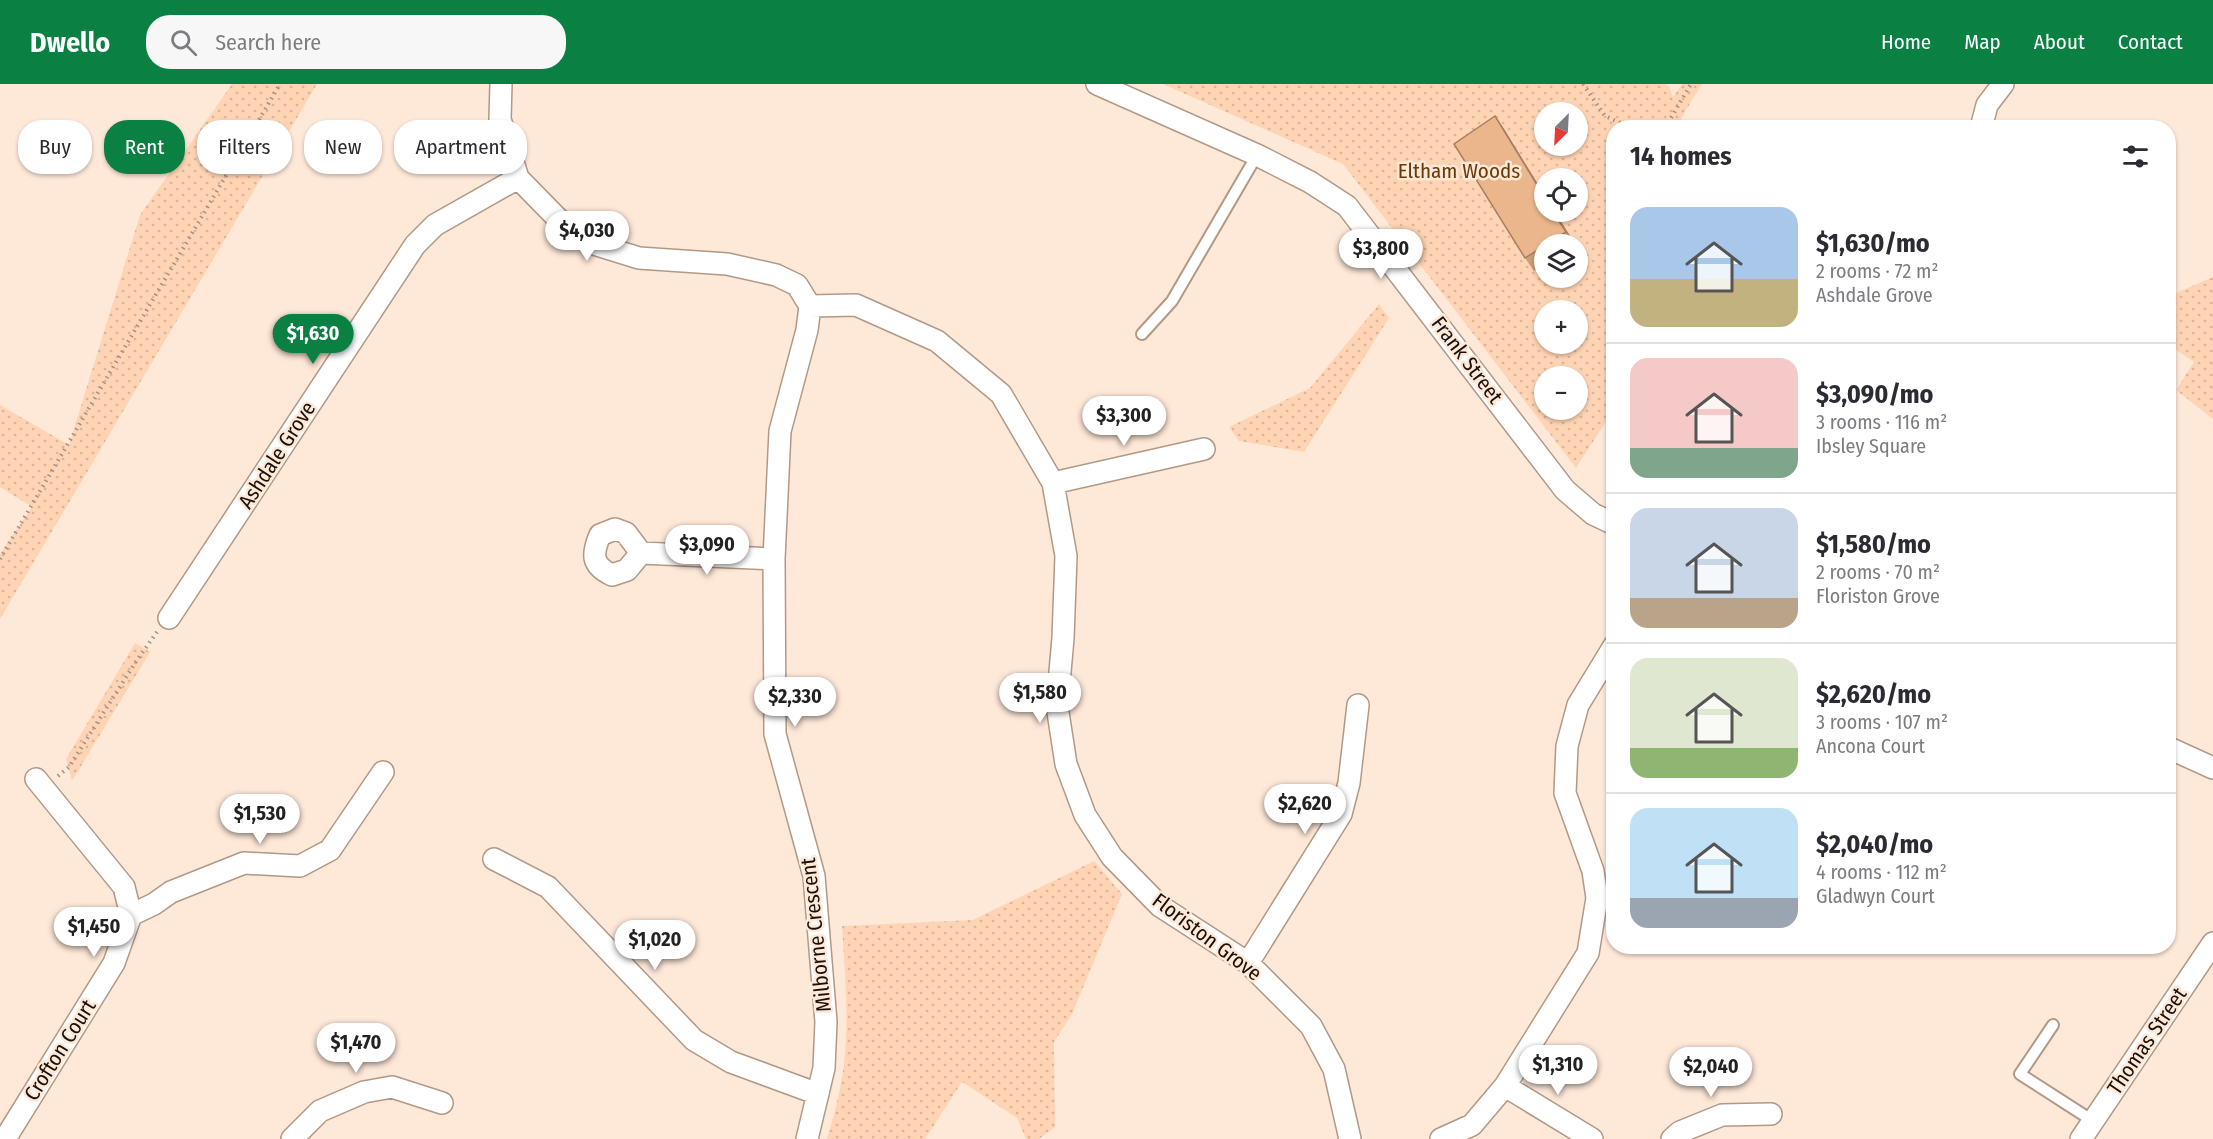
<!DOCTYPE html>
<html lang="en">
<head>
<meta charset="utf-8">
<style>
  body { margin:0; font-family:"Fira Sans Condensed",sans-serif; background:#f7f7f7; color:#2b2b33; height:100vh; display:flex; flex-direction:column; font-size:22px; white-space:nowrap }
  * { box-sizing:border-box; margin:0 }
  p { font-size:20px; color:#7c7c81 }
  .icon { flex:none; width:33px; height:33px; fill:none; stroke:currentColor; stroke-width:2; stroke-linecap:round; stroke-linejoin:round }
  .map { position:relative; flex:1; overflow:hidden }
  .side { position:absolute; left:1606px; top:36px; width:570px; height:834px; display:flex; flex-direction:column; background:#fff; border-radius:24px; box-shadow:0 2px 4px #0004 }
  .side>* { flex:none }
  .guide { position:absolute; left:18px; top:36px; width:570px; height:54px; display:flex; gap:12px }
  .needle { width:39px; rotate:204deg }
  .tools { position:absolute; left:1534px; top:18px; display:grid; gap:12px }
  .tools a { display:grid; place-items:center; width:54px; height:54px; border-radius:50%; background:#fff; box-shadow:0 2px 4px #0004; font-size:30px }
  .price { position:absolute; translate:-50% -51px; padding:0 14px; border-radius:21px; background:#fff; color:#222; font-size:20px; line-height:39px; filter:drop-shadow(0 2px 3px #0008) }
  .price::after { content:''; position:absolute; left:50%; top:36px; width:18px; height:14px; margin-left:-9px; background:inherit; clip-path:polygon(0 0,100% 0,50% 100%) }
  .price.selected { background:#0b8043; color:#fff }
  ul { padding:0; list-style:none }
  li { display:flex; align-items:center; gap:18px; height:150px; padding:0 24px }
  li+li { border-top:2px solid #e1e1e2 }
  li span { display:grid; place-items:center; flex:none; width:168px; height:120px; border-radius:18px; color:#555 }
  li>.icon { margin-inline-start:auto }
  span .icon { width:72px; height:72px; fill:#fffc; stroke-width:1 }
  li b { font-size:26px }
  h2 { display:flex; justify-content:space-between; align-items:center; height:72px; padding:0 24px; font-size:26px }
  .chip { padding:0 21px; border-radius:24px; background:#fff; box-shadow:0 2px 4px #0004; font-size:21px; line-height:54px }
  .chip.selected { background:#0b8043; color:#fff }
  header { display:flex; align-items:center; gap:36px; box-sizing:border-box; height:84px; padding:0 30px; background:#0b8043; color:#fff }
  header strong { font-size:28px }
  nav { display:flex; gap:33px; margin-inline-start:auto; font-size:21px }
  .search { width:420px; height:54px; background:#f7f7f7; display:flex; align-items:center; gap:15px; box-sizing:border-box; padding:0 21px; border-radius:24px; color:#7c7c81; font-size:22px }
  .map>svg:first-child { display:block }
</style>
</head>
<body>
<header>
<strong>Dwello</strong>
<div class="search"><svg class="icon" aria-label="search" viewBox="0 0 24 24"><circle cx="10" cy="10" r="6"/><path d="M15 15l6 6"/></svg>Search here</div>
<nav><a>Home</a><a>Map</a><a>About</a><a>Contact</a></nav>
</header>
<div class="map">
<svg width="2213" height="1055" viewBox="0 0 2213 1055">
  <defs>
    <pattern id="park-dots" width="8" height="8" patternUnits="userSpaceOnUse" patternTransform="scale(1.5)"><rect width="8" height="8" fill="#ffd4b4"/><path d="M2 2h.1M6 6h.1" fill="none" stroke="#dab599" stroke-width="1.8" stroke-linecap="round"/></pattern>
  </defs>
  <rect width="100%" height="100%" fill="#fee8d8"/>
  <!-- park -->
  <path fill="url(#park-dots)" fill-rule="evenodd" d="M232 0H317L0 535V470L32 423 0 403V321L69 361 140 131Z
    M1163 0H1665L1669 2 1673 13 1682 0H1702L1681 34 1684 43 1614 44V325L1576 384 1343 80ZM1545 28H1578V62H1545ZM1545 94H1578V128H1545ZM1545 160H1578V194H1545ZM1545 226H1578V260H1545ZM1545 292H1578V326H1545Z
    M2213 193V335L2176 306 2194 278 2169 261V212Z
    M1379 220 1389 234 1304 368 1239 357 1229 343 1310 304Z
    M135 559 150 568 72 697 66 675Z
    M1094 777 1122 810 1072 930 1054 958 1055 1043 1039 1055H1026L1017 1034 962 998 925 1055H827C837 1022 845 989 846 954 848 917 844 879 842 842L973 836Z"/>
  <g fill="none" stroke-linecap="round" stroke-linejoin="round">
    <!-- service casing -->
    <g stroke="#b29986" stroke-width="14">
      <path id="service" d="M1142 250 1172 217 1257 71
        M2053 941 2020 990 2093 1037"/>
    </g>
    <!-- minor casing -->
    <g stroke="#b29986" stroke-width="24">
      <path id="minor" d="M501 0 500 35 518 94 564 141 597 161 639 174 727 180 776 191 797 201 810 222
        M1097 0 1257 71 1310 98 1347 122 1565 406 1593 430 1614 440
        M1981 44 1987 21 2003 0
        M810 222 856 221 937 257 1001 310 1053 399 1066 472 1063 554 1057 622 1066 680 1085 731 1112 773 1160 822 1248 879 1311 942 1334 985 1350 1055
        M1053 399 1204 365
        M615 445 626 449 641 469 627 486 612 491C591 481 592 470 600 451Z
        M641 469 774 475
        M169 534 415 161 435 141 518 94
        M2169 664 2213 684
        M494 775 548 803 694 956 731 978 818 1010
        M131 831 154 820 171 808 244 779 300 782 330 766 383 688
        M1248 879 1341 730 1349 699 1358 621
        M1505 1002 1592 1055
        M5 1055 114 879 131 831 124 803 36 695
        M292 1055 320 1027 364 1008 392 1003 442 1019
        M807 1055 824 984 826 938 814 792 775 650 774 475 780 347 807 246 810 222
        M1441 1055 1472 1041 1505 1002 1588 869 1597 814 1593 787 1565 709 1567 662 1578 621 1614 562
        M1672 1055 1680 1048 1722 1031 1771 1030
        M2081 1055 2213 859"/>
    </g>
    <!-- path -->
    <path stroke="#a19084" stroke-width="4" stroke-dasharray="1.5 4.5" stroke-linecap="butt" d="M1583 0 1605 32 1632 44
      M1665 44 1691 0
      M0 475 280 0
      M58 692 69 683 135 579 157 548"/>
    <!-- service -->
    <use href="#service" stroke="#fff" stroke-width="10"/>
    <!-- minor -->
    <use href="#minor" stroke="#fff" stroke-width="21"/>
  </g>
  <!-- wall -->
  <path fill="#cb9d78" d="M1495 32 1504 45 1575 160H1545V180L1534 187 1525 174Z"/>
  <!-- shaded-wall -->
  <path fill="#a57f62" d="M1495 32 1504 45 1545 112V114Z
    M1553 128H1555L1575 160 1566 148Z"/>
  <!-- building -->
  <path fill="#ecb68c" stroke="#a57f62" stroke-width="1.5" d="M1495 32 1545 114V128H1553L1566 148 1525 174 1454 60Z"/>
  <g text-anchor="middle" stroke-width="5" stroke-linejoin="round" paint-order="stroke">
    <!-- park labels -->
    <g font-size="21" fill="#6b3906" stroke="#fee8d8">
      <text x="1459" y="94">Eltham Woods</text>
    </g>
    <!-- street labels -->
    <g font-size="21" fill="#191009" stroke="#fee8d8">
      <text transform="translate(1467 276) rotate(53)" y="7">Frank Street</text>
      <text transform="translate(277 371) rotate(-57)" y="7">Ashdale Grove</text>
      <text transform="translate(816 851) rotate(-96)" y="7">Milborne Crescent</text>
      <text transform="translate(1207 853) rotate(37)" y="7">Floriston Grove</text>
      <text transform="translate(2147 957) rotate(-56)" y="7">Thomas Street</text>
      <text transform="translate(60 966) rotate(-58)" y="7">Crofton Court</text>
    </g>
  </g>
</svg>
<div class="tools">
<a><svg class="needle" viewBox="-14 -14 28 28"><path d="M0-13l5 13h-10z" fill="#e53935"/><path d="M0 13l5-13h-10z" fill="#7c7c81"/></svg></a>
<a><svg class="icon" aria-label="locate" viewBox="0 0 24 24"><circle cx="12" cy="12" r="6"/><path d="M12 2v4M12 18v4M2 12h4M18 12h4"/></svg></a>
<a><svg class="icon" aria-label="layers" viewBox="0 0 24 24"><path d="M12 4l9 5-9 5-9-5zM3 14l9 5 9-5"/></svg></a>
<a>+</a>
<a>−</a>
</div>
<b class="price" style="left:587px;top:178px">$4,030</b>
<b class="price" style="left:1381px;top:196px">$3,800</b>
<b class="price selected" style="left:313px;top:281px">$1,630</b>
<b class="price" style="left:1124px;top:363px">$3,300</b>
<b class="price" style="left:707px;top:492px">$3,090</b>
<b class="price" style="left:1040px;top:640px">$1,580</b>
<b class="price" style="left:795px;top:644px">$2,330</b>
<b class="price" style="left:1305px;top:751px">$2,620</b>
<b class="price" style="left:260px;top:761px">$1,530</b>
<b class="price" style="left:94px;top:874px">$1,450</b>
<b class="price" style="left:655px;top:887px">$1,020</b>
<b class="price" style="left:356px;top:990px">$1,470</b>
<b class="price" style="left:1558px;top:1012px">$1,310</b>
<b class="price" style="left:1711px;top:1014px">$2,040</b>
<div class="guide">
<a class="chip">Buy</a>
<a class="chip selected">Rent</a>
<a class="chip">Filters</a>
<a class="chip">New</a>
<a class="chip">Apartment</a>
</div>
<section class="side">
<h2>14 homes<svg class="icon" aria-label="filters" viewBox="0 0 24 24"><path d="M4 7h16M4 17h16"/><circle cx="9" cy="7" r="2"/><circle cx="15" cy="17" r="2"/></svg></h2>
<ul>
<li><span style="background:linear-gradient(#a9c7e8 60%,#c2b280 0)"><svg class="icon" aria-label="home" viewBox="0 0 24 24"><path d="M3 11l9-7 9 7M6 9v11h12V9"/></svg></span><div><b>$1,630/mo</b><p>2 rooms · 72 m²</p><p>Ashdale Grove</p></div></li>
<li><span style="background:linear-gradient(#f6c9c9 75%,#7fa58c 0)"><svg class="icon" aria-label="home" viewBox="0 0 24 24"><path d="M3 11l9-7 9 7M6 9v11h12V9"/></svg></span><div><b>$3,090/mo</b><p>3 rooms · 116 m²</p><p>Ibsley Square</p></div></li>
<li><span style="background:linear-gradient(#c9d6e8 75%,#b9a48a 0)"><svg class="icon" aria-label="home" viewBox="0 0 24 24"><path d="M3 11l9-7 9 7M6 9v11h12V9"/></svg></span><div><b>$1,580/mo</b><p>2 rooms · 70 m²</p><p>Floriston Grove</p></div></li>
<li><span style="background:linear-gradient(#dfe7d0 75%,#8fb573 0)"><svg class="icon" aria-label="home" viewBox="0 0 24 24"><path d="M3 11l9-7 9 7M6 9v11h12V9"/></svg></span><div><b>$2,620/mo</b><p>3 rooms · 107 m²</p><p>Ancona Court</p></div></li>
<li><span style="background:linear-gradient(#bfe0f5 75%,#9aa5b1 0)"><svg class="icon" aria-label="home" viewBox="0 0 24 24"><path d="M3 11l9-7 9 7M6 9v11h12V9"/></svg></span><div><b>$2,040/mo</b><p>4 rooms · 112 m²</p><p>Gladwyn Court</p></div></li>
</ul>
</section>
</div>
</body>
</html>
